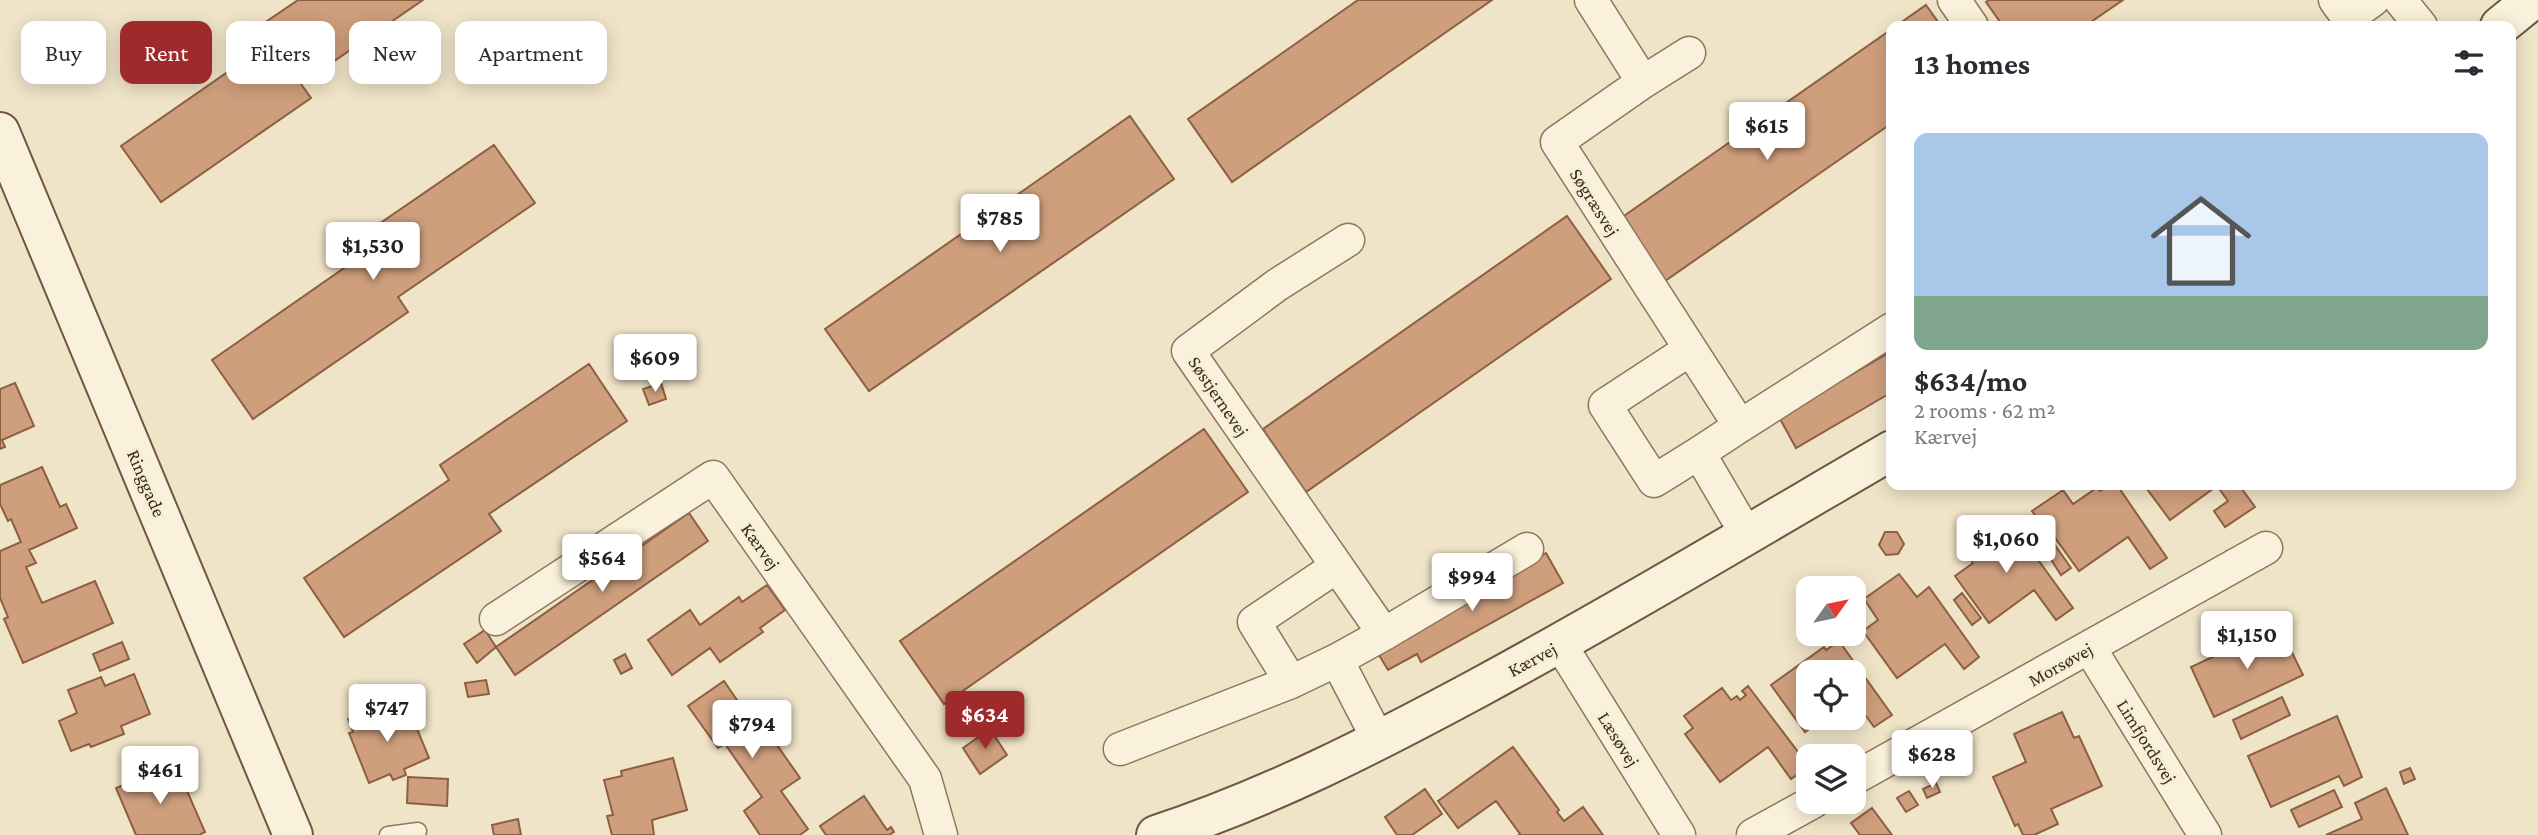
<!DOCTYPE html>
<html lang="en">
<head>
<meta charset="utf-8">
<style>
  body { margin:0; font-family:"Crimson Pro",serif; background:#f2f2f3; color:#2b2b33; height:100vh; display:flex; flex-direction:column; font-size:26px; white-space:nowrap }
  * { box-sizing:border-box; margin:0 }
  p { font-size:23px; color:#7c7c81 }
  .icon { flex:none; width:38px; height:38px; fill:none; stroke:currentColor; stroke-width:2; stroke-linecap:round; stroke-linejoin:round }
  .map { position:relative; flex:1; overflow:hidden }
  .drawer { position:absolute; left:1886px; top:21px; width:630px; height:469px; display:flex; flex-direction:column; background:#fff; border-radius:14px; box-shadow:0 4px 18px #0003 }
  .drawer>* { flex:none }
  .guide { position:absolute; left:21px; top:21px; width:665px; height:63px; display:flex; gap:14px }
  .needle { width:46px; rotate:57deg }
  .controls { position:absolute; left:1796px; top:576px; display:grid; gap:14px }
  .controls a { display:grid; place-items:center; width:70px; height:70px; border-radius:14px; background:#fff; box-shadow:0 4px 18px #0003; font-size:35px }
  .price { position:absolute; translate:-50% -60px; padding:0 16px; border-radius:7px; background:#fff; color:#222; font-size:23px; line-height:46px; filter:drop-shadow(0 2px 4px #0008) }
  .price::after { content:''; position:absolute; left:50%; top:42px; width:21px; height:16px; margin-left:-10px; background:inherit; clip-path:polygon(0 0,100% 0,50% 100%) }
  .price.selected { background:#9e2a2b; color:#fff }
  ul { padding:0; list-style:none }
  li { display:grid; align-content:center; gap:14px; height:371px; padding:0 28px }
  li span { display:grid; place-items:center; height:217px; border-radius:14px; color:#555 }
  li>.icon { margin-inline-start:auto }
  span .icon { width:126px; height:126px; fill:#fffc; stroke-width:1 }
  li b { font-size:30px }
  h2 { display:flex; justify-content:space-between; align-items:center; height:84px; padding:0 28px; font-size:30px }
  .chip { padding:0 24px; border-radius:14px; background:#fff; box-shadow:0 4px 18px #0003; font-size:24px; line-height:63px }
  .chip.selected { background:#9e2a2b; color:#fff }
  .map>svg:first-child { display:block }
</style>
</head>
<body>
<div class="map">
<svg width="2538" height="835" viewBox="0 0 2538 835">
  <rect width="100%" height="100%" fill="#f0e4c8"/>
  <!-- building -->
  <path fill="#cf9f7d" stroke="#8d5f41" stroke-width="2" d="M298 0H423L301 84 311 98 161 202 121 146 265 46 254 30Z
    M1358 0H1492L1232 182 1188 119Z
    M1989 0H2123L2085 26H2003L1986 2Z
    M1926 5 1941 26H1896Z
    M1892 29V123L1665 281 1621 218Z
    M1130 116 1174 179 869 391 825 329Z
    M494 145 535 203 398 297 408 312 253 419 212 360 357 259 347 246Z
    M1567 216 1611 279 1306 492 1263 429Z
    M1892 351V392L1796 448 1779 417Z
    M589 364 627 421 489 514 501 531 344 637 304 578 449 480 440 465Z
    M15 383 34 426 2 440 5 447 0 449V389Z
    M661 383 666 399 649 405 643 389Z
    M1204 429 1248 492 944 704 900 641Z
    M42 467 60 507 66 504 77 528 29 550 36 563 26 567 42 603 95 581 113 623 23 663 4 619 8 617 0 598V551L21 542 11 519 8 521 0 504V485Z
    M2109 485H2117L2167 558 2150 569 2128 537 2079 571 2048 528 2045 530 2032 511 2063 490 2073 504 2098 487 2100 491Z
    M2144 485H2239L2255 507 2225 527 2214 511 2228 501 2217 486 2170 520Z
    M689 513 708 541 515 675 496 647Z
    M1987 521 2003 542 2005 541 2008 544 2020 535 2073 608 2056 620 2034 590 1989 623 1955 576 1973 563 1958 542Z
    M1885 532H1897L1904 544 1898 554 1886 555 1879 545Z
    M2050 538 2071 568 2061 575 2041 544Z
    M1546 553 1563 583 1421 662 1417 654 1388 670 1376 650 1404 631Z
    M1899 574 1917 597 1929 587 1979 657 1964 669 1945 644 1897 678 1863 631 1878 620 1864 599Z
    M767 585 785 610 760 628 763 632 720 662 710 648 672 675 648 640 690 610 700 625 739 597 742 602Z
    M1962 593 1981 618 1972 625 1954 600Z
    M2279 626 2303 675 2214 717 2191 667Z
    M485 630 496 647 477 663 464 644Z
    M1839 641 1892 715 1874 727 1853 698V672H1808V718H1825L1805 732 1771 685 1824 647 1826 650Z
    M122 642 129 659 100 671 93 654Z
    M625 654 632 668 621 674 614 660Z
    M134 674 150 714 121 726 124 734 91 747 89 744 71 751 59 721 77 713 68 690 101 677 105 686Z
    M486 680 489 694 468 697 465 683Z
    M724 681 750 719 756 715 800 778 781 791 808 829 800 835H760L744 811 762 797 725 744 718 748 688 706Z
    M1748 686 1808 765V767L1791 779 1768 747 1720 782 1685 734 1693 728 1684 716 1722 688 1731 700 1737 696 1740 700 1746 695 1742 691Z
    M2282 697 2290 715 2241 739 2233 720Z
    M376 708 381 721 409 709 429 758 404 769 406 775 393 780 390 774 369 783 349 733 353 732 348 719Z
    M2062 712 2074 738 2079 736 2102 786 2051 809 2058 824 2034 835H2023L2018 824 2015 826 1993 777 2026 762 2014 734Z
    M2337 716 2362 777 2344 786 2339 776 2271 807 2248 756Z
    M990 729 1007 755 980 774 963 748Z
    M1513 747 1559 810 1557 812 1564 821 1583 807 1603 835H1518L1520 834 1496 801 1458 828 1438 801Z
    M673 758 687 810 652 820 654 835H612L607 816 613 815 604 780 622 776 621 771Z
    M168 766 177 787 184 784 205 832 199 835H136L116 788Z
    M2410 768 2415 779 2404 784 2400 772Z
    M408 777 448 779 447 806 407 803Z
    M1936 783 1940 792 1927 798 1923 789Z
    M2386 788 2408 835H2326L2362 819 2355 803Z
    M1425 789 1442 814 1412 835H1397L1385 817Z
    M2334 790 2342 807 2299 827 2291 810Z
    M1909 791 1918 805 1906 812 1897 798Z
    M864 796 887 830 891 827 894 832 889 835H826L820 826Z
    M1872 808 1892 835H1860L1851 823Z
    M518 819 521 835H494L492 825Z"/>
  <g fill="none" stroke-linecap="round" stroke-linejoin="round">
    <!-- lane casing -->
    <g stroke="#8d765c" stroke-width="19">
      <path id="lane" d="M388 835 418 831"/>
    </g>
    <!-- street casing -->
    <g stroke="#8d765c" stroke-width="35">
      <path id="street" d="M1591 0 1643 82 1557 142 1740 426 1699 453 1747 535
        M1954 0 1972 26
        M2335 0 2348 18 2373 0
        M2400 0 2421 26
        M1643 82 1689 53
        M1348 240 1277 285 1188 351 1384 634 1337 660 1379 741
        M1689 350 1605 405 1654 481 1699 453
        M1740 426 1892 329
        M496 619 713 477 925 779 941 835
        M1384 634 1527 549
        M1560 644 1679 835
        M2089 647 2205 835
        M1291 682 1254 622 1336 567
        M1120 749 1291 682 1337 660
        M1853 779 2266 548
        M1753 835 1813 802"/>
    </g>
    <!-- secondary casing -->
    <g stroke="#6f573f" stroke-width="42">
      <path id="secondary" d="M2500 26 2532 0
        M0 132 293 835
        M1156 835C1269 798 1374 744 1478 688 1618 612 1755 530 1892 450"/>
    </g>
    <!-- lane -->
    <use href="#lane" stroke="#faf1dc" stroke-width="16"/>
    <!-- street -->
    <use href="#street" stroke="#faf1dc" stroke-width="32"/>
    <!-- secondary -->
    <use href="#secondary" stroke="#faf1dc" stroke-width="38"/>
  </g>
  <g text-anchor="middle" stroke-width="6" stroke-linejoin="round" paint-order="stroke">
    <!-- street labels -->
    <g font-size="19" fill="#3d2e20" stroke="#f7eed8">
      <text transform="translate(1595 202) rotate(58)" y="7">Søgræsvej</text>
      <text transform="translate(1219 396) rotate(56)" y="7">Søstjernevej</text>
      <text transform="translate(147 483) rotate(67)" y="7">Ringgade</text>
      <text transform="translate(761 546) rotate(55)" y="7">Kærvej</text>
      <text transform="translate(1532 659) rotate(-28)" y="7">Kærvej</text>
      <text transform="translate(2060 664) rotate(-29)" y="7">Morsøvej</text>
      <text transform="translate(1619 739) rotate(58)" y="7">Læsøvej</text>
      <text transform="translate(2147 741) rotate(58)" y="7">Limfjordsvej</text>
    </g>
  </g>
</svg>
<div class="controls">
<a><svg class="needle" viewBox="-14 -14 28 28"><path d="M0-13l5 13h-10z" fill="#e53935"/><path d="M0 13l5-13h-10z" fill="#7c7c81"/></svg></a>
<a><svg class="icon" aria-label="locate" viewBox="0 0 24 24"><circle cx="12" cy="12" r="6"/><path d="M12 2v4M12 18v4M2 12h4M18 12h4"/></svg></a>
<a><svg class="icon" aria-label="layers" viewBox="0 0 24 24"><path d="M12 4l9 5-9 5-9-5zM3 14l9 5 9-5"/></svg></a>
</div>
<b class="price" style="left:1767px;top:162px">$615</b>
<b class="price" style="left:1000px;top:254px">$785</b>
<b class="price" style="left:373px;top:282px">$1,530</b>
<b class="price" style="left:655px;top:394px">$609</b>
<b class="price" style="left:2006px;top:575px">$1,060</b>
<b class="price" style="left:602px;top:594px">$564</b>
<b class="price" style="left:1472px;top:613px">$994</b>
<b class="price" style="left:2247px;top:671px">$1,150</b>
<b class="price" style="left:387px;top:744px">$747</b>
<b class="price selected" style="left:985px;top:751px">$634</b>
<b class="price" style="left:752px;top:760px">$794</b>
<b class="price" style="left:1932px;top:790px">$628</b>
<b class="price" style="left:160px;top:806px">$461</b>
<div class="guide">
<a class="chip">Buy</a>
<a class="chip selected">Rent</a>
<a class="chip">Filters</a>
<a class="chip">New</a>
<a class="chip">Apartment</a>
</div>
<section class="drawer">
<h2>13 homes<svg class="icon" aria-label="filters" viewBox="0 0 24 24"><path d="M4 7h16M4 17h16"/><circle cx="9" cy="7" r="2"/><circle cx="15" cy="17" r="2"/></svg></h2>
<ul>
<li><span style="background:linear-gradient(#a9c7e8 75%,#7fa58c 0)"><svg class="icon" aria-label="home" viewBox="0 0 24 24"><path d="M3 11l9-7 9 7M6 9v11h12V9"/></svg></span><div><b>$634/mo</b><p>2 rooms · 62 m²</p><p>Kærvej</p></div></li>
</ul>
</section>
</div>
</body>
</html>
